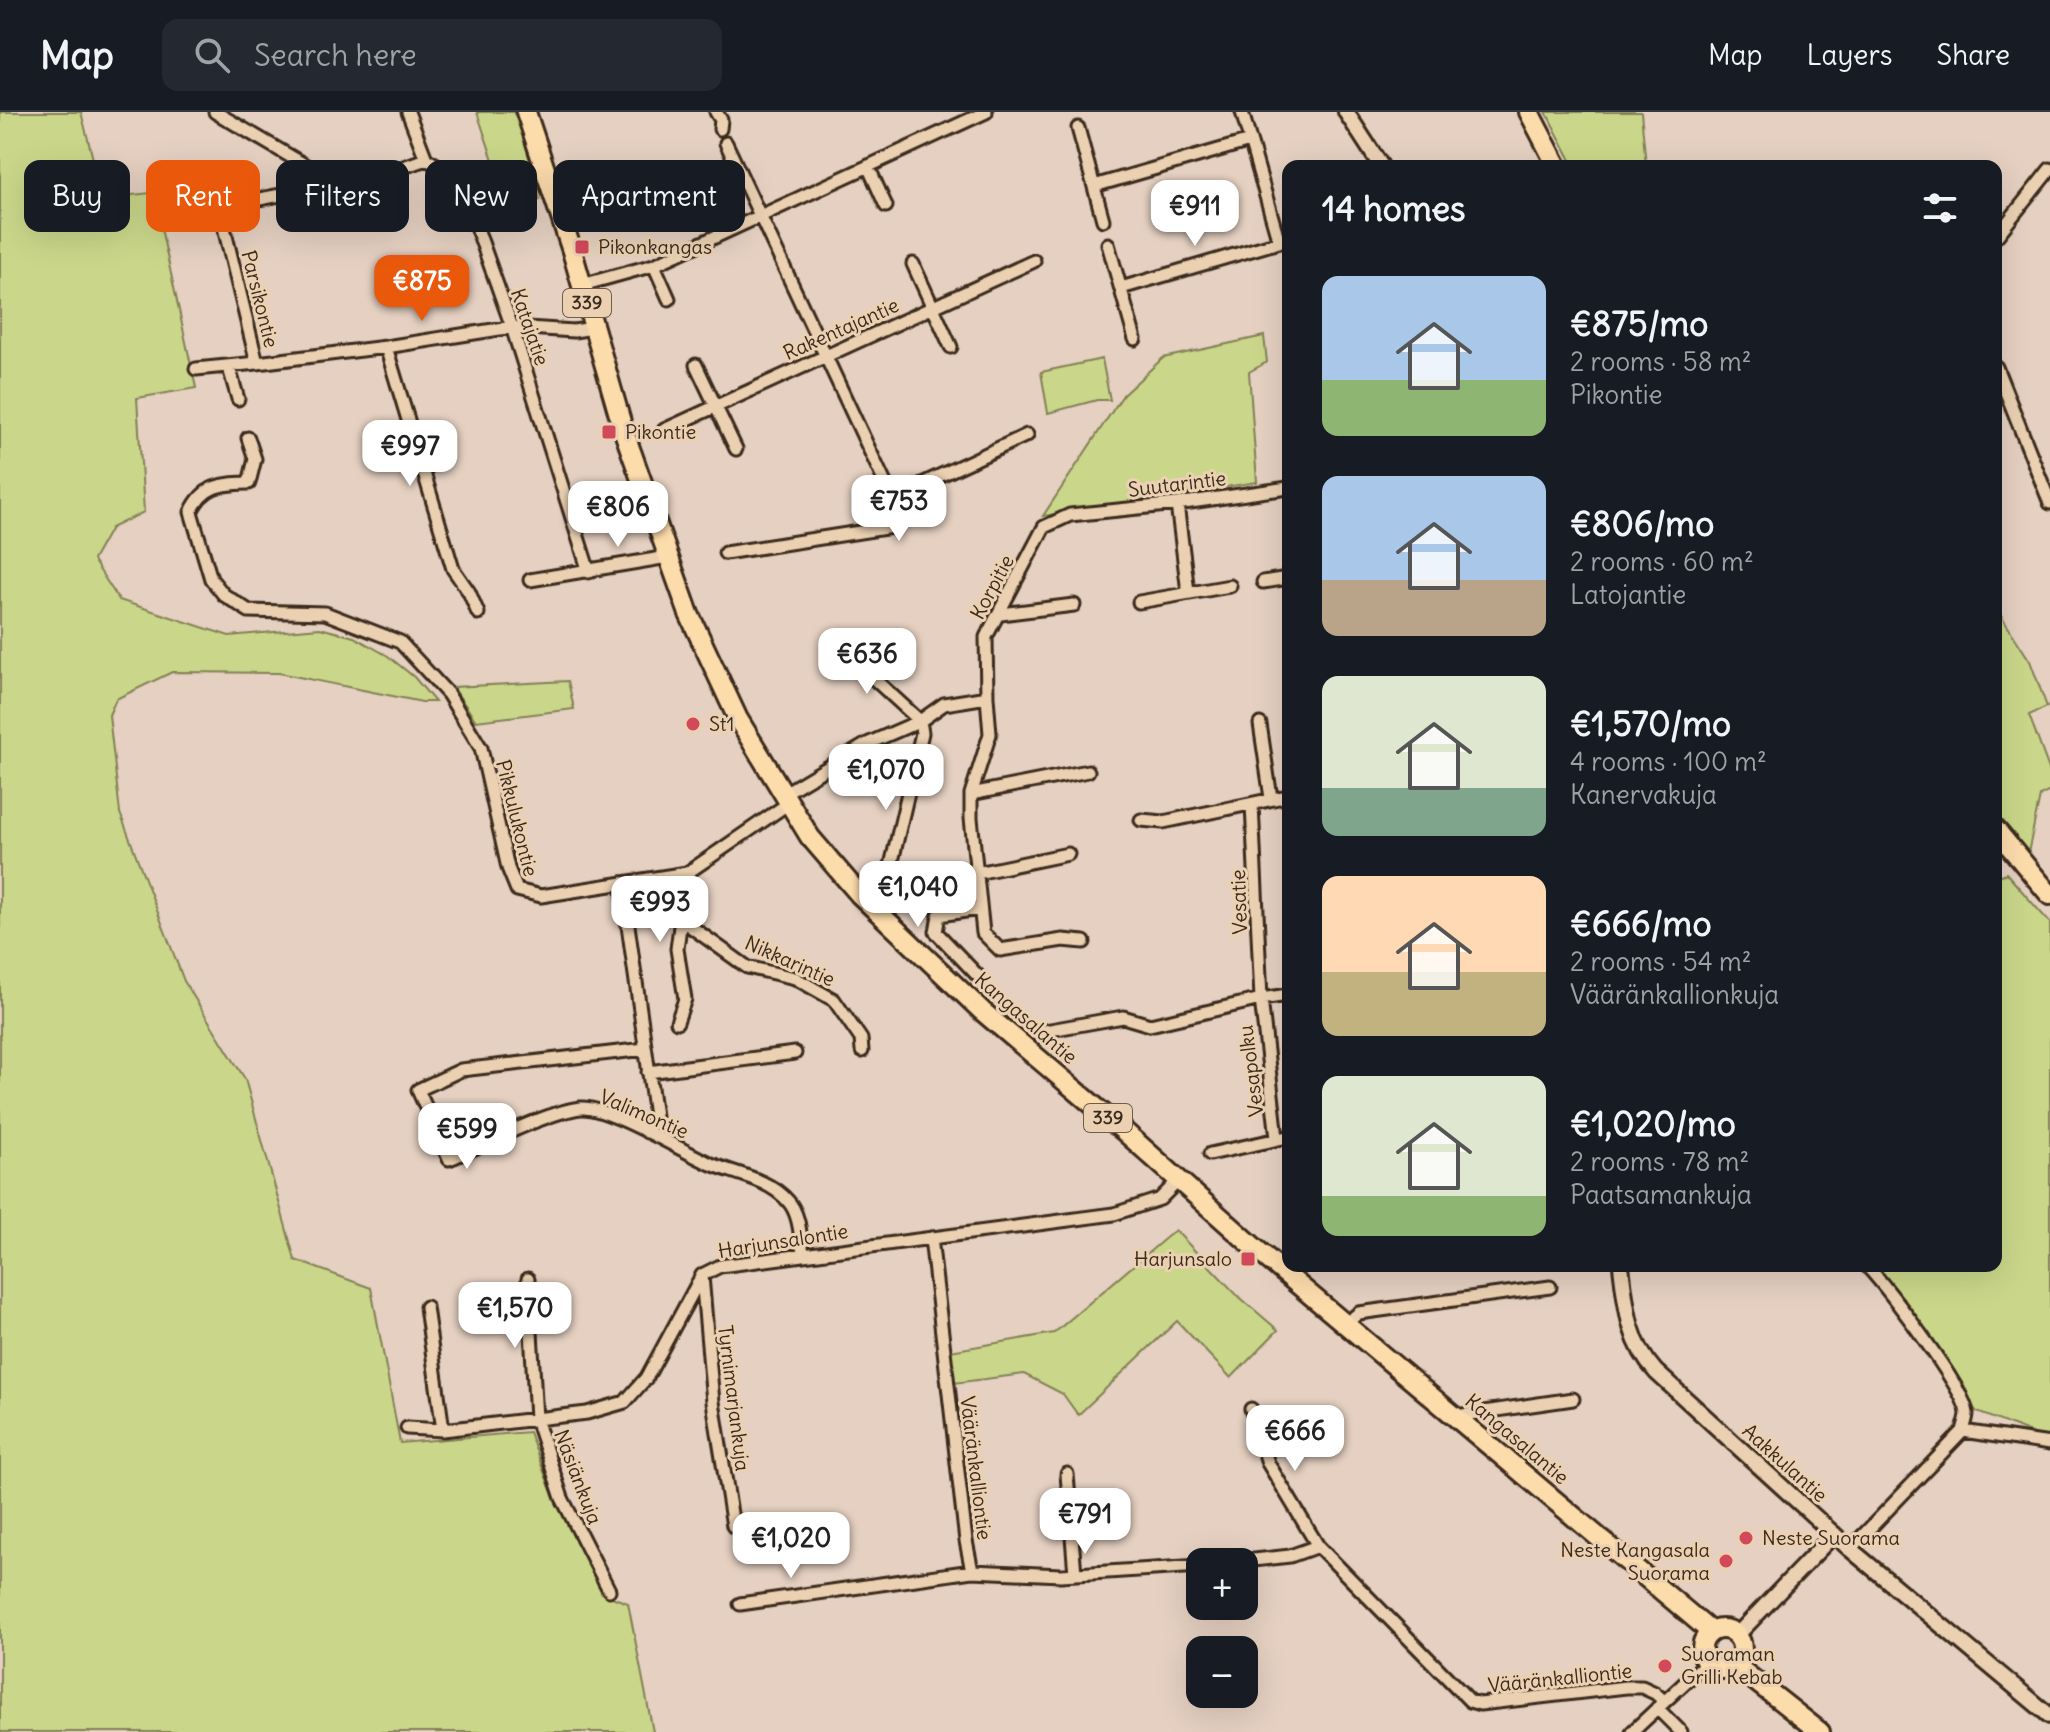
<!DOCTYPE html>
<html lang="en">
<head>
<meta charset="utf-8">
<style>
  body { margin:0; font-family:Delius,sans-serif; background:#242831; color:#f1f3f6; height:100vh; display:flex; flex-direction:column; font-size:30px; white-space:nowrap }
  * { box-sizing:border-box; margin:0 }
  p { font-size:26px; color:#9ea1a6 }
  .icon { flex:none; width:44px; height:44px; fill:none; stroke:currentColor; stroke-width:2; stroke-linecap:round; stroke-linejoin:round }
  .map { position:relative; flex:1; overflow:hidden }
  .side { position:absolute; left:1282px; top:48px; width:720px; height:1112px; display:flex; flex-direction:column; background:#171b24; border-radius:16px; box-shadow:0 8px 32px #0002 }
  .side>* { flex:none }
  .guide { position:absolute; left:24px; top:48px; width:760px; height:72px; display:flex; gap:16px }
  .controls { position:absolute; left:1186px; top:1436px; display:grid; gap:16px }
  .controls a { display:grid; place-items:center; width:72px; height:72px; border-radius:16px; background:#171b24; box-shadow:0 8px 32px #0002; font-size:40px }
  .price { position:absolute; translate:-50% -68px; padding:0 18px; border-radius:16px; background:#fff; color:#222; font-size:26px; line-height:52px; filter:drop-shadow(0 2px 4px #0008) }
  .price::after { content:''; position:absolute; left:50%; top:48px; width:24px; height:18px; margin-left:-12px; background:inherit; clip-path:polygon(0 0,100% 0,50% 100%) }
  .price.selected { background:#ea580c; color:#fff }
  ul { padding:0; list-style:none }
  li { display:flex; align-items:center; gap:24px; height:200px; padding:0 40px }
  li span { display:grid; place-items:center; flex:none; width:224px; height:160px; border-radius:16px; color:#555 }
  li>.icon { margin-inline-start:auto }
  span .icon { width:96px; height:96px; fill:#fffc; stroke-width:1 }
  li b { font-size:34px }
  h2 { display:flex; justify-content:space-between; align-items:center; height:96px; padding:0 40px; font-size:34px }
  .tag { padding:0 28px; border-radius:16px; background:#171b24; box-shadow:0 8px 32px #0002; font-size:28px; line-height:72px }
  .tag.selected { background:#ea580c; color:#fff }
  header { display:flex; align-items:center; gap:48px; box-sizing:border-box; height:112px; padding:0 40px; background:#171b24; border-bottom:2px solid #363941 }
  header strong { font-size:38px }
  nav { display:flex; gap:44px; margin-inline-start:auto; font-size:28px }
  .search { width:560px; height:72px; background:#242831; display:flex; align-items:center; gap:20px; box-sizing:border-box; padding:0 28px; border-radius:16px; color:#9ea1a6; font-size:30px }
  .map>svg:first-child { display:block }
</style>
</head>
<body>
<header>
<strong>Map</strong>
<div class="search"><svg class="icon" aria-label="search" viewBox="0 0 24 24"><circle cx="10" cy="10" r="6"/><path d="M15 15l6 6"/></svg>Search here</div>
<nav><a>Map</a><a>Layers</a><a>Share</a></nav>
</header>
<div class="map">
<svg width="2050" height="1620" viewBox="0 0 2050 1620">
  <rect width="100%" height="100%" fill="#e5d0c1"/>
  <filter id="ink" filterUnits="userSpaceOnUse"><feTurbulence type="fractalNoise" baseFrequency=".0125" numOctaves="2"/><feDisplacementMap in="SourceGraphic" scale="16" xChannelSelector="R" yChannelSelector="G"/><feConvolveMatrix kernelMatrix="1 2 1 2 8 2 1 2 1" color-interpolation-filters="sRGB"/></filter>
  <g filter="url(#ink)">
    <!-- green -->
    <path fill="#cad78a" stroke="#828054" stroke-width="2" d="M0 0H81L103 86 210 75 214 100 159 107 196 276 137 286 144 400 111 416 93 448 119 488 229 524 320 516 354 525 388 544 414 565 435 590H422L279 561 172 560 116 587 109 603 120 701 184 869 245 967 295 1148 371 1176 400 1331 529 1320 555 1389 606 1483 628 1491 653 1620H0Z
      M477 0H517L540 88 509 96Z
      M1546 0H1641L1646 54H1574Z
      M1264 224 1267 250 1249 260 1257 370 1043 404 1123 283 1163 246Z
      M1102 247 1110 288H1097L1048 301 1041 260Z
      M2001 504 2030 549 2047 595 2029 603 2050 660V679L2040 684 2027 746 1996 705V506Z
      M568 569 574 597 476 609 453 575Z
      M2006 761 2050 811V1323L2044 1326 1977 1300 1864 1154H1996V765Z
      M1175 1118 1236 1182 1278 1218 1231 1266 1177 1209 1078 1303 1063 1282 1024 1262 954 1271 950 1239 1054 1221Z"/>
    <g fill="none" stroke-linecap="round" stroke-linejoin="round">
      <!-- minor casing -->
      <g stroke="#3b2a1e" stroke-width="17">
        <path id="minor" d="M215 0 337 72 384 62 426 47
          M408 0 426 47 453 62 467 88 512 215 589 460
          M716 0 721 8 720 17
          M1078 16 1103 108
          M726 31 892 386
          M868 54 886 94
          M1094 74 1250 29
          M1996 125 2050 57
          M1108 132 1135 227
          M913 152 951 235
          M654 153 669 187
          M582 173 654 153 986 0
          M1121 176 1279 130 1242 0
          M386 235 453 457 469 480 478 501
          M257 251 386 235 512 215 574 219 593 216
          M696 253 736 337
          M1996 255 2050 391
          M229 256 238 287
          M196 257 257 251 219 95 337 72
          M664 318 1034 149
          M248 326 255 347 249 371C222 372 204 372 191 400L211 467 224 483 249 499 325 501 400 530 448 582 481 636 508 756 517 778 541 784 687 761 789 691
          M1177 392 1188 480
          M725 441 892 415 898 405 892 386 1027 323
          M530 468 668 445
          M1263 470 1288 466
          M1139 490 1230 474
          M1001 502 1074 493
          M838 534 920 609 922 621 882 792
          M987 585 990 622 971 682V706L983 821 1000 838 1063 828 1084 830
          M1260 612 1271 686
          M783 682 867 632 920 609 944 592 987 585 986 525 1044 415 1070 403 1177 392 1288 376
          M971 682 1088 659
          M1252 692 1261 887 1277 1026
          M1141 708 1163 710 1288 684
          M977 761 1068 742
          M622 771 655 1004 647 1020
          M979 797 939 803 936 820 980 866
          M683 809 747 855 795 866 834 888 861 927 862 939
          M677 910 685 887 677 837 687 761
          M1039 920 1123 905 1150 913 1261 887 1288 883
          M645 937 461 958 418 978 449 1047C484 1033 546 1000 581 996 608 994 682 1039 711 1052 736 1062 769 1067 788 1089 800 1102 800 1124 803 1141
          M648 960 795 941
          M1210 1042 1288 1025
          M931 1126 966 1429 972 1459
          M1867 1154C1887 1176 1964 1275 1967 1301 1967 1307 1964 1314 1963 1319
          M702 1164 713 1290 733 1414
          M528 1167 536 1307 562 1386 609 1478
          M426 1195 443 1318
          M1346 1211 1359 1201 1550 1175
          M1251 1297 1268 1351 1318 1434
          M1456 1304 1573 1287
          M407 1316 443 1318 587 1301 625 1290 647 1265 702 1163 720 1154 1114 1102 1160 1087 1179 1068
          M1067 1362 1075 1462
          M1850 1437 1963 1319 2050 1332
          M1236 1450 1290 1444 1318 1434 1470 1589 1480 1592 1626 1575H1642L1655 1581 1664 1589
          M740 1492 972 1459 1061 1463 1200 1454
          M1657 1596 1681 1620
          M1632 1620 1707 1550"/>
      </g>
      <!-- tertiary casing -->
      <g stroke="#3b2a1e" stroke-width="20">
        <path id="tertiary" d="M1346 0 1381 54
          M1621 1154C1626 1193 1628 1230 1656 1260L1850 1437 2050 1604
          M1737 1523 1834 1422"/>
      </g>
      <!-- primary casing -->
      <g stroke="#3b2a1e" stroke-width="24">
        <path id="primary" d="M526 0 572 139 623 317 689 502 738 607 810 725 859 782 982 899 1125 1020 1256 1137 1711 1520
          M1702 1537a20 20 0 1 1 40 0a20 20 0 1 1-40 0Z
          M1735 1553 1820 1620"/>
      </g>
      <!-- trunk casing -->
      <g stroke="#3b2a1e" stroke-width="24">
        <path id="trunk" d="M1529 0 1557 54
          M1996 718 2050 783"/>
      </g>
      <!-- minor -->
      <use href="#minor" stroke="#ebd1b2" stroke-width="11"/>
      <!-- tertiary -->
      <use href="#tertiary" stroke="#ebd1b2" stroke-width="14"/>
      <!-- primary -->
      <use href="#primary" stroke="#fddcac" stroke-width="18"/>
      <!-- trunk -->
      <use href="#trunk" stroke="#fddcac" stroke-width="18"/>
    </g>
  </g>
  <!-- markers -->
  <g fill="#d1495b" stroke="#ebd1b2" stroke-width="3">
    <rect x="574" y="127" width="16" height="16" rx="4"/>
    <rect x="601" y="312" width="16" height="16" rx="4"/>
    <circle cx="693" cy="612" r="8"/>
    <rect x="1240" y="1139" width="16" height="16" rx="4"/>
    <circle cx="1746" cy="1426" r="8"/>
    <circle cx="1726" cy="1449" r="8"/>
    <circle cx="1665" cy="1554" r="8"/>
  </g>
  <g text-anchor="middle" stroke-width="6" stroke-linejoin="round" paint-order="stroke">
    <!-- shield labels -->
    <g fill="#ebd1b2" stroke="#705c4a" stroke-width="2">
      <rect x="563" y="177" width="48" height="28" rx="6"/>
      <rect x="1084" y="992" width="48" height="28" rx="6"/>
    </g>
    <g font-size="18" font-weight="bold" fill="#3b2a1e">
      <text x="587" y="197">339</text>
      <text x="1108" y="1012">339</text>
    </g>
    <!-- poi labels -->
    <g font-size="20" fill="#3b2a1e" stroke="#ebd1b2" text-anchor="start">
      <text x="598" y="142">Pikonkangas</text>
      <text x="625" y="327">Pikontie</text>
      <text x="709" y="619">St1</text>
      <text x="1232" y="1154" text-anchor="end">Harjunsalo</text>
      <text x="1762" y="1433">Neste Suorama</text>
      <text x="1710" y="1445" text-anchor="end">Neste Kangasala<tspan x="1710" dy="23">Suorama</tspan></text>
      <text x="1681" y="1549">Suoraman<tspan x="1681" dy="23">Grilli Kebab</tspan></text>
    </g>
    <!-- street labels -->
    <g font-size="20" fill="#3b2a1e" stroke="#ebd1b2">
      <text transform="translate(260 187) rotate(76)" y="7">Parsikontie</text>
      <text transform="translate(530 215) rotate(71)" y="7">Katajatie</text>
      <text transform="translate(841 217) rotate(-24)" y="7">Rakentajantie</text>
      <text transform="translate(1177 372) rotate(-7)" y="7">Suutarintie</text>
      <text transform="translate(992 475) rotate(-62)" y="7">Korpitie</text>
      <text transform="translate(517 706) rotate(76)" y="7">Pikkulukontie</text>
      <text transform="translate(1239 790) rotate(-92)" y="7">Vesatie</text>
      <text transform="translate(790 849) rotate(24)" y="7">Nikkarintie</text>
      <text transform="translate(1026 906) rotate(41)" y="7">Kangasalantie</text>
      <text transform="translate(1251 959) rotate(-97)" y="7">Vesapolku</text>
      <text transform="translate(644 1002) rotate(23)" y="7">Valimontie</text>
      <text transform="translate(783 1129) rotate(-9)" y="7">Harjunsalontie</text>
      <text transform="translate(734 1286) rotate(83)" y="7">Tyrnimarjankuja</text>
      <text transform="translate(1517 1327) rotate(40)" y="7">Kangasalantie</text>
      <text transform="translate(1785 1351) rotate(42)" y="7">Aakkulantie</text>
      <text transform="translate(976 1356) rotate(83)" y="7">Vääränkalliontie</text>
      <text transform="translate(578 1365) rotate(69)" y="7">Näsiänkuja</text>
      <text transform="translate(1560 1566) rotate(-6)" y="7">Vääränkalliontie</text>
    </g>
  </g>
</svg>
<div class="controls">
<a>+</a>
<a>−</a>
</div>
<b class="price" style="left:1195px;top:136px">€911</b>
<b class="price selected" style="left:422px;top:211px">€875</b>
<b class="price" style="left:410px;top:376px">€997</b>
<b class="price" style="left:899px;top:431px">€753</b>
<b class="price" style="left:618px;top:437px">€806</b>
<b class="price" style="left:867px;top:584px">€636</b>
<b class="price" style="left:886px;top:700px">€1,070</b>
<b class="price" style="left:918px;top:817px">€1,040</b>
<b class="price" style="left:660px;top:832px">€993</b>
<b class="price" style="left:467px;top:1059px">€599</b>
<b class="price" style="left:515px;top:1238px">€1,570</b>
<b class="price" style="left:1295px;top:1361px">€666</b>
<b class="price" style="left:1085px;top:1444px">€791</b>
<b class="price" style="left:791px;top:1468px">€1,020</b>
<div class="guide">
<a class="tag">Buy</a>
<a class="tag selected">Rent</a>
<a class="tag">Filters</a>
<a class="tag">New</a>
<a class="tag">Apartment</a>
</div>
<section class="side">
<h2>14 homes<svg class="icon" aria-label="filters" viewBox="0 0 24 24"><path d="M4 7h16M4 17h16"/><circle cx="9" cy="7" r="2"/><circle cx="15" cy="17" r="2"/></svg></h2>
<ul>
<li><span style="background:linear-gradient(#a9c7e8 65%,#8fb573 0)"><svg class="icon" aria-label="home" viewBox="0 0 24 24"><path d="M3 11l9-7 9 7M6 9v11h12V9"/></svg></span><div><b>€875/mo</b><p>2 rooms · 58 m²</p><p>Pikontie</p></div></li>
<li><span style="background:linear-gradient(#a9c7e8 65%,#b9a48a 0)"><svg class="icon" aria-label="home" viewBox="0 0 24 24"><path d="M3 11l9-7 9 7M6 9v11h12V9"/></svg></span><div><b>€806/mo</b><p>2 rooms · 60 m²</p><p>Latojantie</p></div></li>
<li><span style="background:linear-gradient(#dfe7d0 70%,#7fa58c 0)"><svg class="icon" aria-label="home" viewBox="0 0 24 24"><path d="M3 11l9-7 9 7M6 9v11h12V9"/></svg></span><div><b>€1,570/mo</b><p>4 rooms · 100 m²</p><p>Kanervakuja</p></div></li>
<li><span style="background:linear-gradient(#ffd9b3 60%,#c2b280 0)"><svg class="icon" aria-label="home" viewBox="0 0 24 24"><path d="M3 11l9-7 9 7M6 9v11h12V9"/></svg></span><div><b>€666/mo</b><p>2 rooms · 54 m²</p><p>Vääränkallionkuja</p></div></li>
<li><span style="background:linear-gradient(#dfe7d0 75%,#8fb573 0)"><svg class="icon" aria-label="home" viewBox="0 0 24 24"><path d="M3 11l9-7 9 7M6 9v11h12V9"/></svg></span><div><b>€1,020/mo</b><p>2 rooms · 78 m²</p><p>Paatsamankuja</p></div></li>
</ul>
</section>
</div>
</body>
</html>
